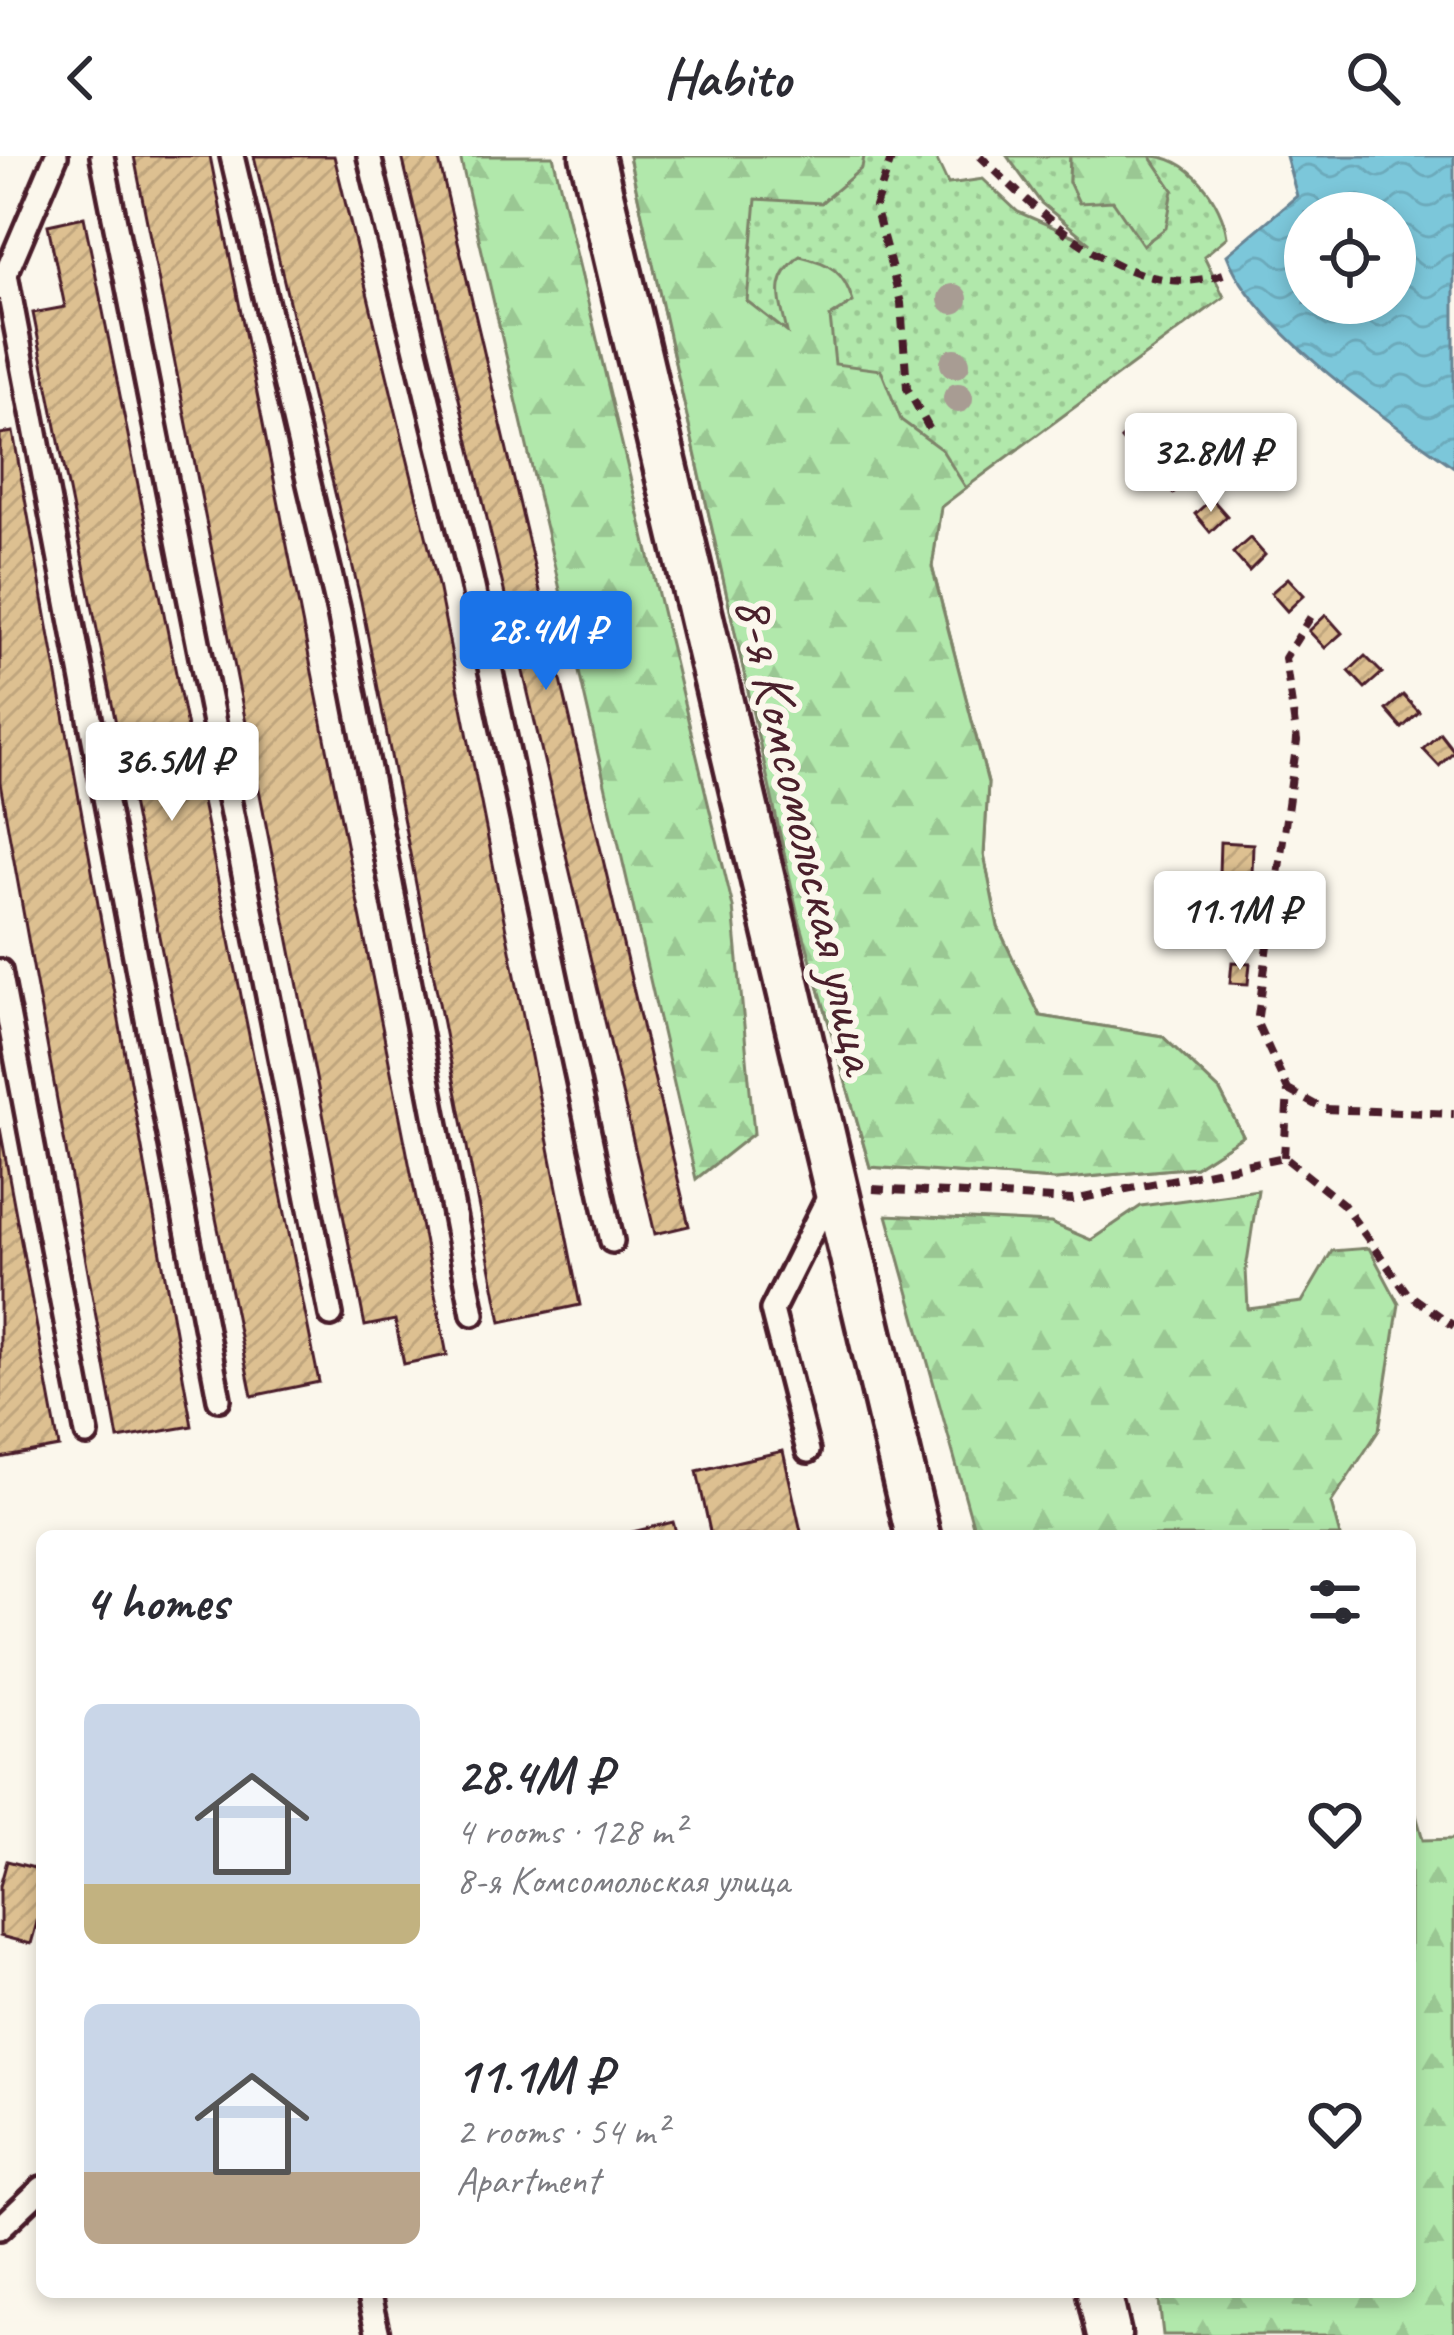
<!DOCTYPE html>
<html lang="en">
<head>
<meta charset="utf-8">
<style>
  body { margin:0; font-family:Caveat,sans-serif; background:#f2f2f3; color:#2b2b33; height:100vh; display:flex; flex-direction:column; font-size:45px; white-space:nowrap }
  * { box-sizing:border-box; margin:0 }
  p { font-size:39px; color:#7c7c81 }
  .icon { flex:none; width:66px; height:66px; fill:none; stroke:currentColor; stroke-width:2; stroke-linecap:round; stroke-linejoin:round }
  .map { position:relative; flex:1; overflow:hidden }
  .side { position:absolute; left:36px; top:1374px; width:1380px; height:768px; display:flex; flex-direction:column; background:#fff; border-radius:18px; box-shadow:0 6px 18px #0003 }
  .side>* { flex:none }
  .buttons { position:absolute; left:1284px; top:36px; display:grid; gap:24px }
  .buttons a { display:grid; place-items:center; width:132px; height:132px; border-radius:50%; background:#fff; box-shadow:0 6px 18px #0003; font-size:60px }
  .price { position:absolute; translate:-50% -102px; padding:0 27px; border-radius:12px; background:#fff; color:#222; font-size:39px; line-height:78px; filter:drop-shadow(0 3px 6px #0008) }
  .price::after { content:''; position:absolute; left:50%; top:72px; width:36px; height:27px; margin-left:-18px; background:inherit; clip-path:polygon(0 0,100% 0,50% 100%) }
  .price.on { background:#1a73e8; color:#fff }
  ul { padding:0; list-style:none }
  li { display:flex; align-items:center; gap:36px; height:300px; padding:0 48px }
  li span { display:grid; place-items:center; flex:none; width:336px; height:240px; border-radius:18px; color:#555 }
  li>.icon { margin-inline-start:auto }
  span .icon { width:144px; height:144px; fill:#fffc; stroke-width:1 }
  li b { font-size:51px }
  h2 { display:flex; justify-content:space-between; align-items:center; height:144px; padding:0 48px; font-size:51px }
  header { display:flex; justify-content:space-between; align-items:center; height:156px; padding:0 48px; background:#fff; font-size:54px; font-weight:700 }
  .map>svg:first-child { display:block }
</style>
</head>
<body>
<header><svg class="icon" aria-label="back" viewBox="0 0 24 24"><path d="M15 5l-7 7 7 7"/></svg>Habito<svg class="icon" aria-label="search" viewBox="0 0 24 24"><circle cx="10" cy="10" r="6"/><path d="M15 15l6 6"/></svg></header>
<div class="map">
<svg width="1454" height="2179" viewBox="0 0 1454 2179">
  <defs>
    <pattern id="grass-dots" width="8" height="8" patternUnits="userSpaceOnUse" patternTransform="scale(3)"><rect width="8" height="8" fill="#b1e8ab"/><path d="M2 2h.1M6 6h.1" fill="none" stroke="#9ac793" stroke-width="1.8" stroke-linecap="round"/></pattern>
    <pattern id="forest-firs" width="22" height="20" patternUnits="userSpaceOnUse" patternTransform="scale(3)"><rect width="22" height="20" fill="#b1e8ab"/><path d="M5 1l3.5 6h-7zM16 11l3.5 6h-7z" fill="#9ac793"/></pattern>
    <pattern id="water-waves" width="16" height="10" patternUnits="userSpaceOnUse" patternTransform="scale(3)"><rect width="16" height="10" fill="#7bc7da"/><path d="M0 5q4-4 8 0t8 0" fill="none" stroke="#6caabb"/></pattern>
    <pattern id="building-hatch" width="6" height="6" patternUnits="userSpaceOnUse" patternTransform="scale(3)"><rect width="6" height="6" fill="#ddc091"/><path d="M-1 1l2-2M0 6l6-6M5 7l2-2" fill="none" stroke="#bfa57d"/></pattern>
  </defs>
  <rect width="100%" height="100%" fill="#fbf7ec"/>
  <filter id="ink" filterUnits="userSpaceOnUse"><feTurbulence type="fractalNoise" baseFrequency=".00833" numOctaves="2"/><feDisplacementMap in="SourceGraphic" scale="24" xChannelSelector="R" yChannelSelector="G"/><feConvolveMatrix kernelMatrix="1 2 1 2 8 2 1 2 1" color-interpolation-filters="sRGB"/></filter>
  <g filter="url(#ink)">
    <!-- grass -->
    <path fill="url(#grass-dots)" stroke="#7e846b" stroke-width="3" d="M629 0H935L948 28 983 23 1018 56 1090 87 1041 47 1007 0H1070L1069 26 1173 34 1150 0C1190 0 1222 45 1227 81L1204 100 1224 141 941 350 932 410 988 627 984 699 998 771 1040 860 1162 880 1220 935 1243 980 1195 1011 1055 1024 870 1011 798 759Z"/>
    <!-- forest -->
    <path fill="url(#forest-firs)" stroke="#7e846b" stroke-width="3" d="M460 0H553L733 751 754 977 696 1023Z
      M629 0H864L862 12 821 47 756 43 747 145 787 176C780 143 770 124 800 100 830 107 844 115 853 146L830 161 835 208 881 214 901 264 942 294 966 332 941 351 932 411 988 627 984 699 998 771 1040 860 1162 880 1220 935 1243 980 1195 1011 1055 1024 870 1011 798 759Z
      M1070 0H1150L1173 34 1166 72 1143 89 1113 45 1079 47 1069 26Z
      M1258 1034 1246 1113 1248 1153 1302 1146 1332 1095 1369 1092 1399 1148 1379 1274 1331 1347 1340 1380H976L887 1059 1051 1067 1091 1084 1141 1050Z
      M1410 1637 1423 1684 1454 1683V2179H1163L1158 2136H1410Z"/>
    <!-- water -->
    <path fill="url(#water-waves)" stroke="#678494" stroke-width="3" fill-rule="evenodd" d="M1286 0H1454V311C1387 264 1255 174 1227 99L1297 40ZM1305 57H1395V147H1305Z"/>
    <!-- building -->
    <path fill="url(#building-hatch)" stroke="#4a1f2b" stroke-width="3" d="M134 0H210L447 1199 404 1208 395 1164 365 1170Z
      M254 0H334L438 429 580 1149 501 1166 361 445Z
      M402 0H438L689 1070 655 1078Z
      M84 61 319 1226 252 1240 33 157 65 151 48 69Z
      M1137 268 1153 285 1136 301 1121 283Z
      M13 276 192 1270 118 1283 0 627V278Z
      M1174 305 1189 322 1173 337 1157 320Z
      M1212 343 1227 360 1210 376 1195 358Z
      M1250 382 1265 399 1249 415 1233 397Z
      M1288 422 1304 439 1287 455 1271 437Z
      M1326 459 1342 477 1325 492 1309 475Z
      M1365 500 1382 517 1365 532 1349 515Z
      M1403 539 1419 556 1402 572 1386 554Z
      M1440 577 1454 595 1439 610 1423 593Z
      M1220 686 1253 688 1251 749H1218Z
      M1232 806 1250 807 1248 828 1230 827Z
      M0 972 59 1291 0 1302Z
      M783 1295 802 1380H711L697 1315Z
      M673 1366 677 1380H633L632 1376Z
      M7 1705 42 1714V1748L31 1788 0 1780V1730Z"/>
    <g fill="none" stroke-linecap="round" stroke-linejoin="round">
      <!-- lane casing -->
      <g stroke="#4a1f2b" stroke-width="30">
        <path id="lane" d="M102 0 331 1159
          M232 0 339 456 473 1158
          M369 0 471 422 612 1085
          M6 119 219 1243
          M0 132 56 0
          M0 815 87 1278
          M808 1295 772 1154 831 1036
          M0 2072 42 2032
          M368 2136 378 2179"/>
      </g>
      <!-- street casing -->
      <g stroke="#4a1f2b" stroke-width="51">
        <path id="street" d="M592 0 918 1380
          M1099 2136 1109 2179"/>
      </g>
      <!-- path -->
      <path stroke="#4a1f2b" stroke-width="8" stroke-dasharray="12 9" stroke-linecap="butt" d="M892 0 875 51 901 147 907 232 930 274
        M980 0C1043 60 1131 152 1226 117
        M1288 934 1323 953 1454 958
        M1284 1001 1288 934 1257 867 1297 585 1285 502 1315 454
        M873 1033 1073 1044 1284 1001 1343 1048 1407 1137 1454 1170"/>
      <!-- lane -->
      <use href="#lane" stroke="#fbf7ec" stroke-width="21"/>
      <!-- street -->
      <use href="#street" stroke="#fbf7ec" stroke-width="42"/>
    </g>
    <!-- trees -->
    <g fill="#a89c93">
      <circle cx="953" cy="143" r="15"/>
      <circle cx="955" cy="207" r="15"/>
      <circle cx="958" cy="242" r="15"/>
    </g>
  </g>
  <g text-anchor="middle" stroke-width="12" stroke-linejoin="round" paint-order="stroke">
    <!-- street labels -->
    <g font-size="57" fill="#4a1f2b" stroke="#fbf7ec">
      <text transform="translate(809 677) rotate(77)" y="20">8-я Комсомольская улица</text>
    </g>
  </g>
</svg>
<div class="buttons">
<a><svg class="icon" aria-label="locate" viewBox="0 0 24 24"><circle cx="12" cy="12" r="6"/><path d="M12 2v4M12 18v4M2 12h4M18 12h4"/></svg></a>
</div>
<b class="price" style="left:1211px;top:359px">32.8M ₽</b>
<b class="price on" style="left:546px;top:537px">28.4M ₽</b>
<b class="price" style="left:172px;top:668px">36.5M ₽</b>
<b class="price" style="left:1240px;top:817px">11.1M ₽</b>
<section class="side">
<h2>4 homes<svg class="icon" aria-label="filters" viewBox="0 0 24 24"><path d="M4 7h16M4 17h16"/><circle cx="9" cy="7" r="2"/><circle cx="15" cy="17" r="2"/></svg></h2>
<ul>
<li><span style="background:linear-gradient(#c9d6e8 75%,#c2b280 0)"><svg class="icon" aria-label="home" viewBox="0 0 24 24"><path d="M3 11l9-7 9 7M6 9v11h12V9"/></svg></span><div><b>28.4M ₽</b><p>4 rooms · 128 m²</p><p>8-я Комсомольская улица</p></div><svg class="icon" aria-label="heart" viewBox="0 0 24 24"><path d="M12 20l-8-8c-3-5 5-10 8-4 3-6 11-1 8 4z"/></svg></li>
<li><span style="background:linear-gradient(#c9d6e8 70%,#b9a48a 0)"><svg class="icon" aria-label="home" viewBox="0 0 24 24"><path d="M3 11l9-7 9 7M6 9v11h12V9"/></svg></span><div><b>11.1M ₽</b><p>2 rooms · 54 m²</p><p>Apartment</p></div><svg class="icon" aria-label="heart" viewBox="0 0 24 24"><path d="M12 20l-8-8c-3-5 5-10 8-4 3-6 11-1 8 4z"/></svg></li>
</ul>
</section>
</div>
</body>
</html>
